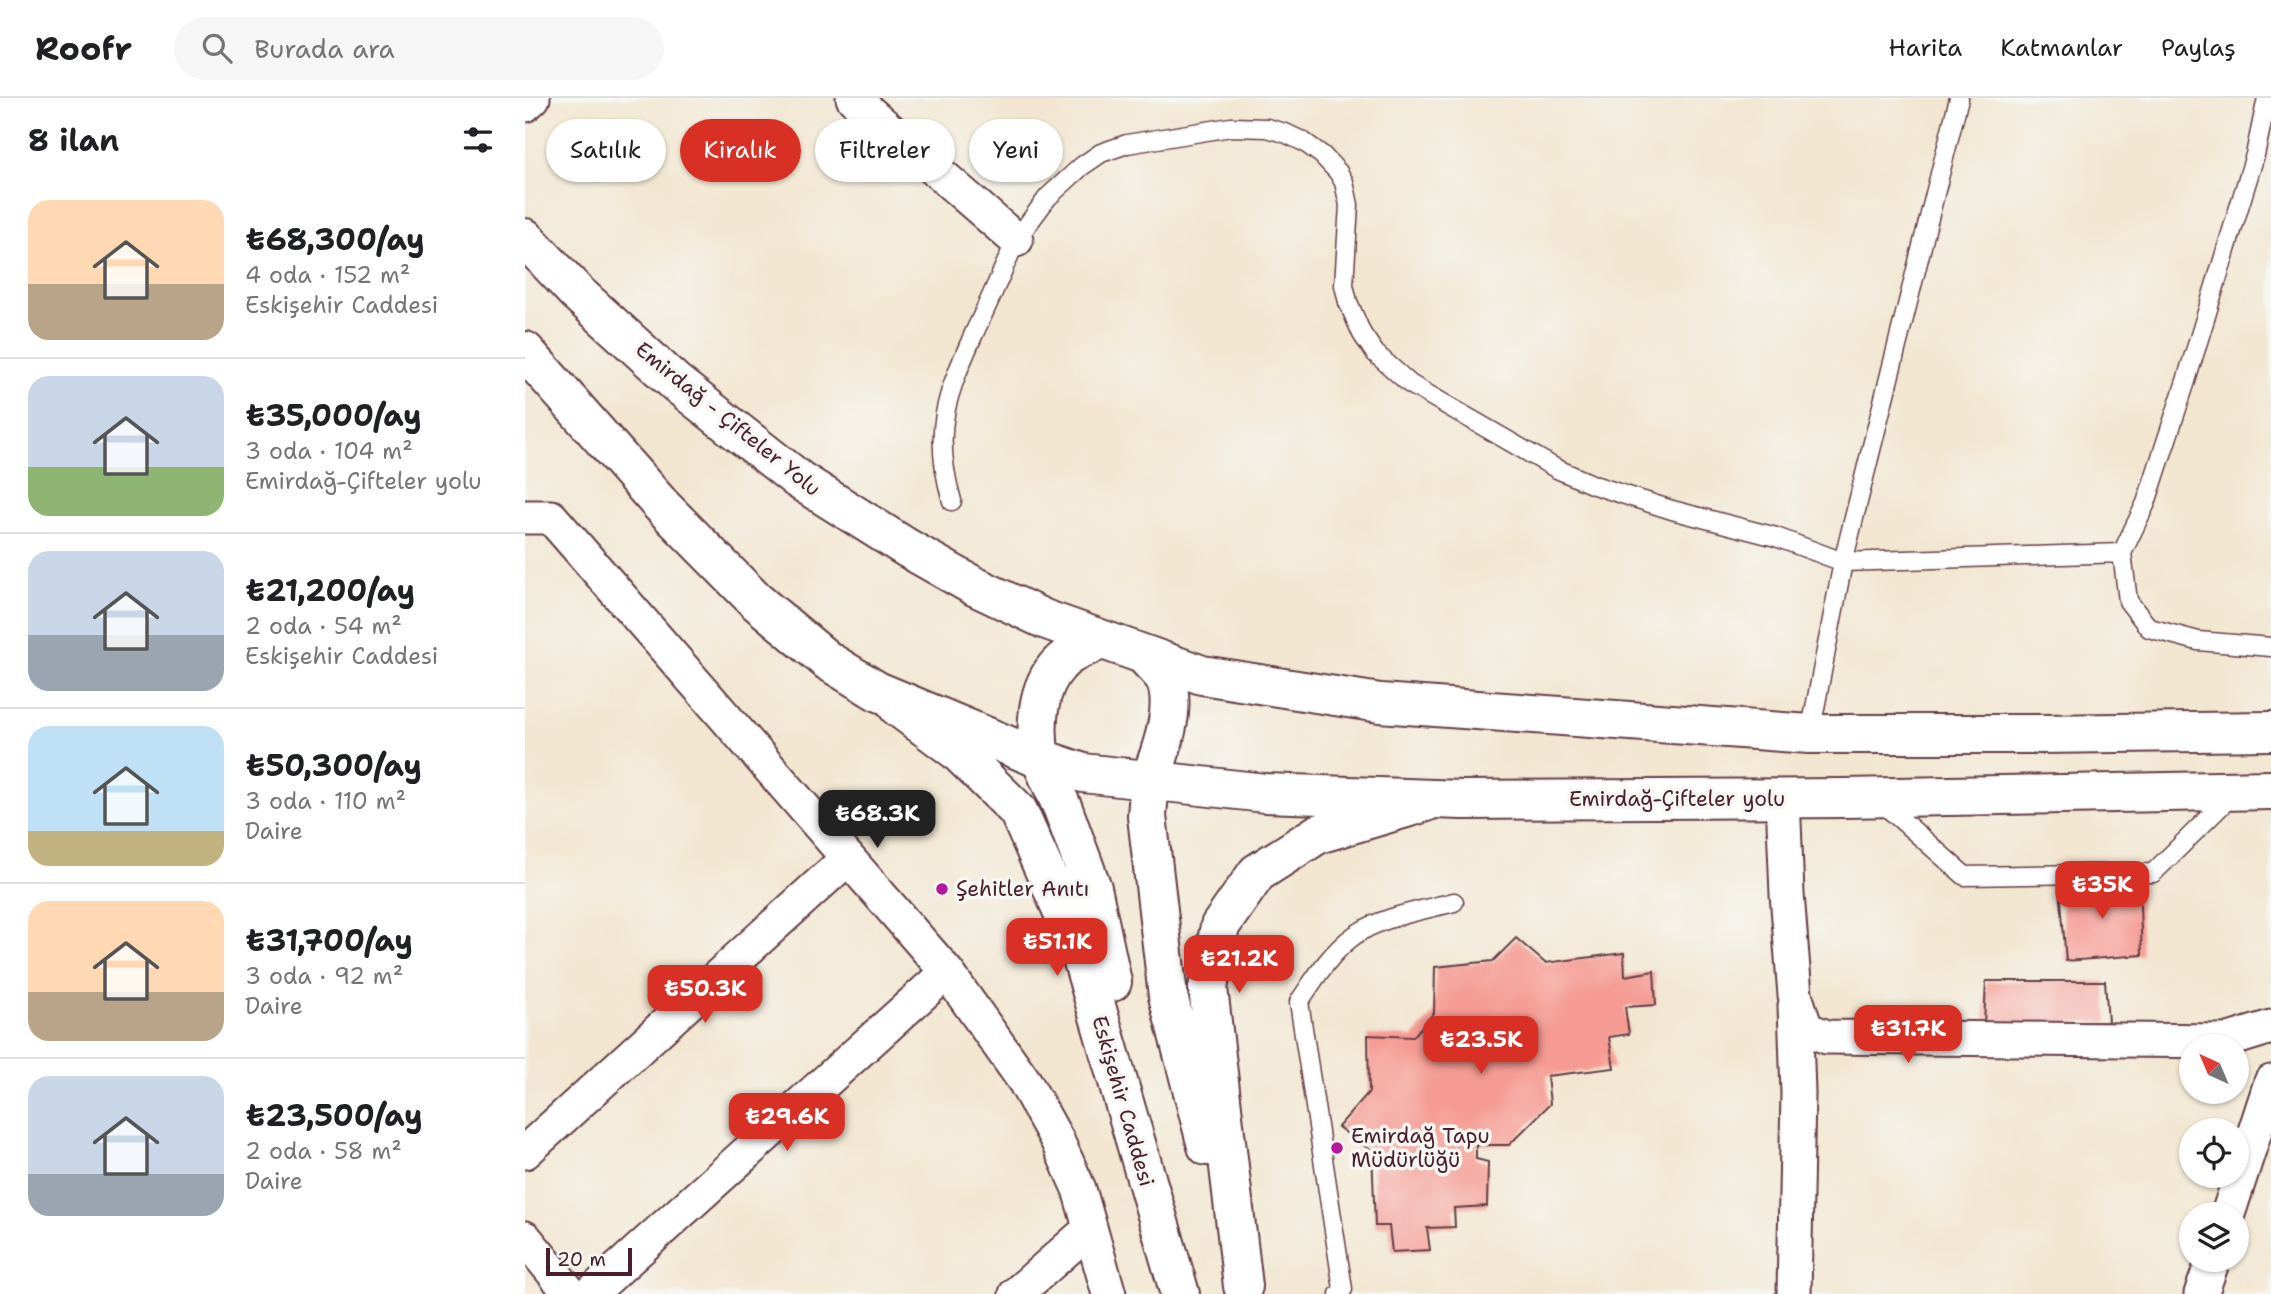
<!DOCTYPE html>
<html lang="tr">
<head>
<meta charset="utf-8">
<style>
  body { margin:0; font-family:"Shantell Sans",sans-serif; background:#f6f6f6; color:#202124; height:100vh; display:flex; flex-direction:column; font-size:26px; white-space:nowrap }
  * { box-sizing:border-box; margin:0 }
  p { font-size:23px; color:#757577 }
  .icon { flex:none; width:38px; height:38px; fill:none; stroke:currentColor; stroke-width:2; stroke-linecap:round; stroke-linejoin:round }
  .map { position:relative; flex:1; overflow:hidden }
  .panel { display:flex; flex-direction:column; background:#fff; width:525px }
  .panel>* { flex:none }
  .guide { position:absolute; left:21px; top:21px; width:665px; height:63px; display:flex; gap:14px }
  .needle { width:46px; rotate:316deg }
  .buttons { position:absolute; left:1654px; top:936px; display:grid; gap:14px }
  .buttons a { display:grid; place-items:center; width:70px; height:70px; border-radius:50%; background:#fff; box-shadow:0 2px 5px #0004; font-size:35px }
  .scale { position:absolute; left:21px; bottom:18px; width:86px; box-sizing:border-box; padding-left:7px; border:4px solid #4a1f2b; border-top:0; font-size:19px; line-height:24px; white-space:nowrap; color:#4a1f2b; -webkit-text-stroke:5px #f6f6f2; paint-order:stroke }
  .price { position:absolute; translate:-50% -60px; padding:0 16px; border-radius:14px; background:#d93025; color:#fff; font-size:23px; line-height:46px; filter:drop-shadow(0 2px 4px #0008) }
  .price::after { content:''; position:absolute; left:50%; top:42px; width:21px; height:16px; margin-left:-10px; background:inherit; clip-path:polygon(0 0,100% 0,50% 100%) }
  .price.on { background:#222; color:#fff }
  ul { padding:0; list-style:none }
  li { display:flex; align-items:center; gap:21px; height:175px; padding:0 28px }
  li+li { border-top:2px solid #e0e0e0 }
  li span { display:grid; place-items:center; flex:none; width:196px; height:140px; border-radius:21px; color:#555 }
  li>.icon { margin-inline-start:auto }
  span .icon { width:84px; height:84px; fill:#fffc; stroke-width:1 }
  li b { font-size:30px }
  h2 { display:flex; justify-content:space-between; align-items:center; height:84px; padding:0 28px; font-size:30px }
  .pill { padding:0 24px; border-radius:32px; background:#fff; box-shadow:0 2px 5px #0004; font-size:24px; line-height:63px }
  .pill.on { background:#d93025; color:#fff }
  header { display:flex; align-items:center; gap:42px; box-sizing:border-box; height:98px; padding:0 35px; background:#fff; border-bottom:2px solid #e0e0e0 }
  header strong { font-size:33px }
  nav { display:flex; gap:38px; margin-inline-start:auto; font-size:24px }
  .search { width:490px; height:63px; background:#f6f6f6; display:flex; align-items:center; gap:18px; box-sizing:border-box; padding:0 24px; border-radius:38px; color:#757577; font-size:26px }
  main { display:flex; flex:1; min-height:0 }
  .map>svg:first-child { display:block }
</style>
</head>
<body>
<header>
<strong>Roofr</strong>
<div class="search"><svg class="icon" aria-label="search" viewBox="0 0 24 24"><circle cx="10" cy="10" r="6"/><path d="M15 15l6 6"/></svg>Burada ara</div>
<nav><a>Harita</a><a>Katmanlar</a><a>Paylaş</a></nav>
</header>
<main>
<section class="panel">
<h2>8 ilan<svg class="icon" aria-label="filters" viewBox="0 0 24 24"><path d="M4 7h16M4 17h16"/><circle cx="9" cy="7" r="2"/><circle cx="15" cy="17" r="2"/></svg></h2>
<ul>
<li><span style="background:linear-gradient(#ffd9b3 60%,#b9a48a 0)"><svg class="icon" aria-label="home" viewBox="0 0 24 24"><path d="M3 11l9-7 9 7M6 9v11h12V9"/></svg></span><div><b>₺68,300/ay</b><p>4 oda · 152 m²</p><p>Eskişehir Caddesi</p></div></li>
<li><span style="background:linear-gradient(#c9d6e8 65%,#8fb573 0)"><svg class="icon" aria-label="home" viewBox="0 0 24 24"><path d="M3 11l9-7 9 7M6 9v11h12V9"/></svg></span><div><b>₺35,000/ay</b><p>3 oda · 104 m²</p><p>Emirdağ-Çifteler yolu</p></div></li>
<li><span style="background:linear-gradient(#c9d6e8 60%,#9aa5b1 0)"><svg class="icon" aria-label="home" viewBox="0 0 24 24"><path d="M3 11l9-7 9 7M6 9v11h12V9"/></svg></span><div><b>₺21,200/ay</b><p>2 oda · 54 m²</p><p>Eskişehir Caddesi</p></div></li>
<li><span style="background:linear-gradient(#bfe0f5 75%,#c2b280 0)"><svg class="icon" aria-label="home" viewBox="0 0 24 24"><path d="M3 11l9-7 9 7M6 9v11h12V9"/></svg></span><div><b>₺50,300/ay</b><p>3 oda · 110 m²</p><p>Daire</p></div></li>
<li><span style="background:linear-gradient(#ffd9b3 65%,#b9a48a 0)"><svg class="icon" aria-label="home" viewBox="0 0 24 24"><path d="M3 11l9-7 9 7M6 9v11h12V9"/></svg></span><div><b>₺31,700/ay</b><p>3 oda · 92 m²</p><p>Daire</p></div></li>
<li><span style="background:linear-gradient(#c9d6e8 70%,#9aa5b1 0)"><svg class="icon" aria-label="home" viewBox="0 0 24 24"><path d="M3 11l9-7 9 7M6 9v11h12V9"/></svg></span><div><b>₺23,500/ay</b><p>2 oda · 58 m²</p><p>Daire</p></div></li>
</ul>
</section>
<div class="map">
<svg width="1746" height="1196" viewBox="0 0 1746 1196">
  <rect width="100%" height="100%" fill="#f6f6f2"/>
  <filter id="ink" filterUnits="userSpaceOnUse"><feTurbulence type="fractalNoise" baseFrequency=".0143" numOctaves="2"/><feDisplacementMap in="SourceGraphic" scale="14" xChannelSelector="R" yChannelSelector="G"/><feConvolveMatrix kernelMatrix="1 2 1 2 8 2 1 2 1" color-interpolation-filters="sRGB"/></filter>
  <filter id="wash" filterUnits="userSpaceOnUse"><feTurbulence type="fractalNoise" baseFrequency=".00686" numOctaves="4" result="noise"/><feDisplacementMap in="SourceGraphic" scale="28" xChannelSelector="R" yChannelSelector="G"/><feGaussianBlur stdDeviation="1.57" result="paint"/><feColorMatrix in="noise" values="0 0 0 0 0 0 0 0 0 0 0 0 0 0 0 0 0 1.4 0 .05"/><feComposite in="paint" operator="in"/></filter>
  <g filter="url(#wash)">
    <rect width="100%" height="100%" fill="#f2e6d0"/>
    <g id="blocks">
      <!-- building -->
      <path fill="#f59b93" d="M1614 784 1617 857 1541 863 1535 790Z
        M991 840 1020 865 1099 855 1100 878 1129 873 1131 907 1100 909 1104 936 1084 939 1089 970 1022 978 1025 1006 984 1047H951V1061L963 1064 962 1108 929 1110 930 1129 902 1130 905 1152 867 1154 864 1128H850L847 1053 813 1029 844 994 843 937 888 939 909 915 910 869 968 863Z
        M1461 883H1580L1583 924 1459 927Z"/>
    </g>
  </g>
  <g filter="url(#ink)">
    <use href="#blocks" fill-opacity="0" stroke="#633d44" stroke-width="2"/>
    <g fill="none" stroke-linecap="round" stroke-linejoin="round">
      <!-- service casing -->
      <g stroke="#633d44" stroke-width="21">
        <path id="service" d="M1742 0 1730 57 1661 283 1621 405 1597 455 1603 503 1624 530 1673 543 1746 549
          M427 403C406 331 422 296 451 231 465 202 478 172 491 142L523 99 557 68 576 55 602 46 706 29 742 30 760 35 779 44 797 57 813 74 819 84 824 107 819 187 823 204 837 236 850 255 885 286 1032 371 1069 387 1147 412 1251 439 1318 464 1434 0
          M1285 636 1318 464 1597 455
          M1356 704 1440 778 1628 775 1708 696
          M814 1196 818 1191 774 904C790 880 806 854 830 837 855 819 899 812 929 804"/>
      </g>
      <!-- minor casing -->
      <g stroke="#633d44" stroke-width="37">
        <path id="minor" d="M328 0 491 142
          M0 7 8 0
          M0 419H26L422 874 500 984 532 1042 554 1091 584 1196
          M1258 700 1262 796 1270 897 1281 931 1302 939 1701 943 1746 929
          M0 1054 323 760
          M1703 1116 1746 984
          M0 1140 46 1196
          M65 1196 422 874
          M491 1196 565 1131
          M1269 1196 1273 995 1270 908
          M1676 1196 1688 1162"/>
      </g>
      <!-- secondary casing -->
      <g stroke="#633d44" stroke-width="42">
        <path id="secondary" d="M373 609 432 653 493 713 554 850 655 1196
          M515 660 538 711 567 790 587 884
          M625 682 622 718 643 898 682 1048
          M718 1188 683 890 695 828 732 775 793 736 901 704"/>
      </g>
      <!-- trunk casing -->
      <g stroke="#633d44" stroke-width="42">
        <path id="trunk" d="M0 140 51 194 151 285 274 382 382 450 449 488 519 521 677 577 855 605 1285 636H1515L1746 633
          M0 253 136 407 231 503 303 563 352 593 508 658 558 675 740 695 937 702 1319 700 1746 692
          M620 558C626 565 634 572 639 579 654 607 635 656 625 682
          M515 660C510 630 511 590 534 566 545 554 562 548 577 542"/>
      </g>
      <!-- service -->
      <use href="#service" stroke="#fff" stroke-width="18"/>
      <!-- minor -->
      <use href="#minor" stroke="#fff" stroke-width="33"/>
      <!-- secondary -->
      <use href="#secondary" stroke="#fff" stroke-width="38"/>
      <!-- trunk -->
      <use href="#trunk" stroke="#fff" stroke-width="38"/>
    </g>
  </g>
  <!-- markers -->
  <g fill="#b5179e" stroke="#f6f6f2" stroke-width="2.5">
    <circle cx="417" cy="791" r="7"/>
    <circle cx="812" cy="1050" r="7"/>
  </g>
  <g text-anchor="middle" stroke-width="7" stroke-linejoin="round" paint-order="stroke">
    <!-- street labels -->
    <g font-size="21" fill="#4a1f2b" stroke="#f6f6f2">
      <text transform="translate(203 321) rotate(39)" y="7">Emirdağ - Çifteler Yolu</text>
      <text x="1152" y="708">Emirdağ-Çifteler yolu</text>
      <text transform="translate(598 1003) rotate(74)" y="7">Eskişehir Caddesi</text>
    </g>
    <!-- poi labels -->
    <g font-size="21" fill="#4a1f2b" stroke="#f6f6f2" text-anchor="start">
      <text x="431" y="798">Şehitler Anıtı</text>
      <text x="826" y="1045">Emirdağ Tapu<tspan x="826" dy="24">Müdürlüğü</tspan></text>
    </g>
  </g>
</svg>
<div class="buttons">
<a><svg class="needle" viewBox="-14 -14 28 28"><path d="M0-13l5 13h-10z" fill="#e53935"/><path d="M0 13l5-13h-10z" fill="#757577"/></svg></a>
<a><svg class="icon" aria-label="locate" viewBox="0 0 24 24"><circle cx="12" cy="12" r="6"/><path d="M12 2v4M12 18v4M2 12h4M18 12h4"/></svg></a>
<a><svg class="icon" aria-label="layers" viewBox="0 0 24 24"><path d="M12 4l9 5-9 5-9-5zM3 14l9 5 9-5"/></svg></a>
</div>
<div class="scale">20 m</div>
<b class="price on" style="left:352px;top:752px">₺68.3K</b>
<b class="price" style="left:1577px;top:823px">₺35K</b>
<b class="price" style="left:532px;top:880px">₺51.1K</b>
<b class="price" style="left:714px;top:897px">₺21.2K</b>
<b class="price" style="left:180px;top:927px">₺50.3K</b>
<b class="price" style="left:1383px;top:967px">₺31.7K</b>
<b class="price" style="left:956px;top:978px">₺23.5K</b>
<b class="price" style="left:262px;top:1055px">₺29.6K</b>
<div class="guide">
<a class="pill">Satılık</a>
<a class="pill on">Kiralık</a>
<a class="pill">Filtreler</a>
<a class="pill">Yeni</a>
</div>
</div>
</main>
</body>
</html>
